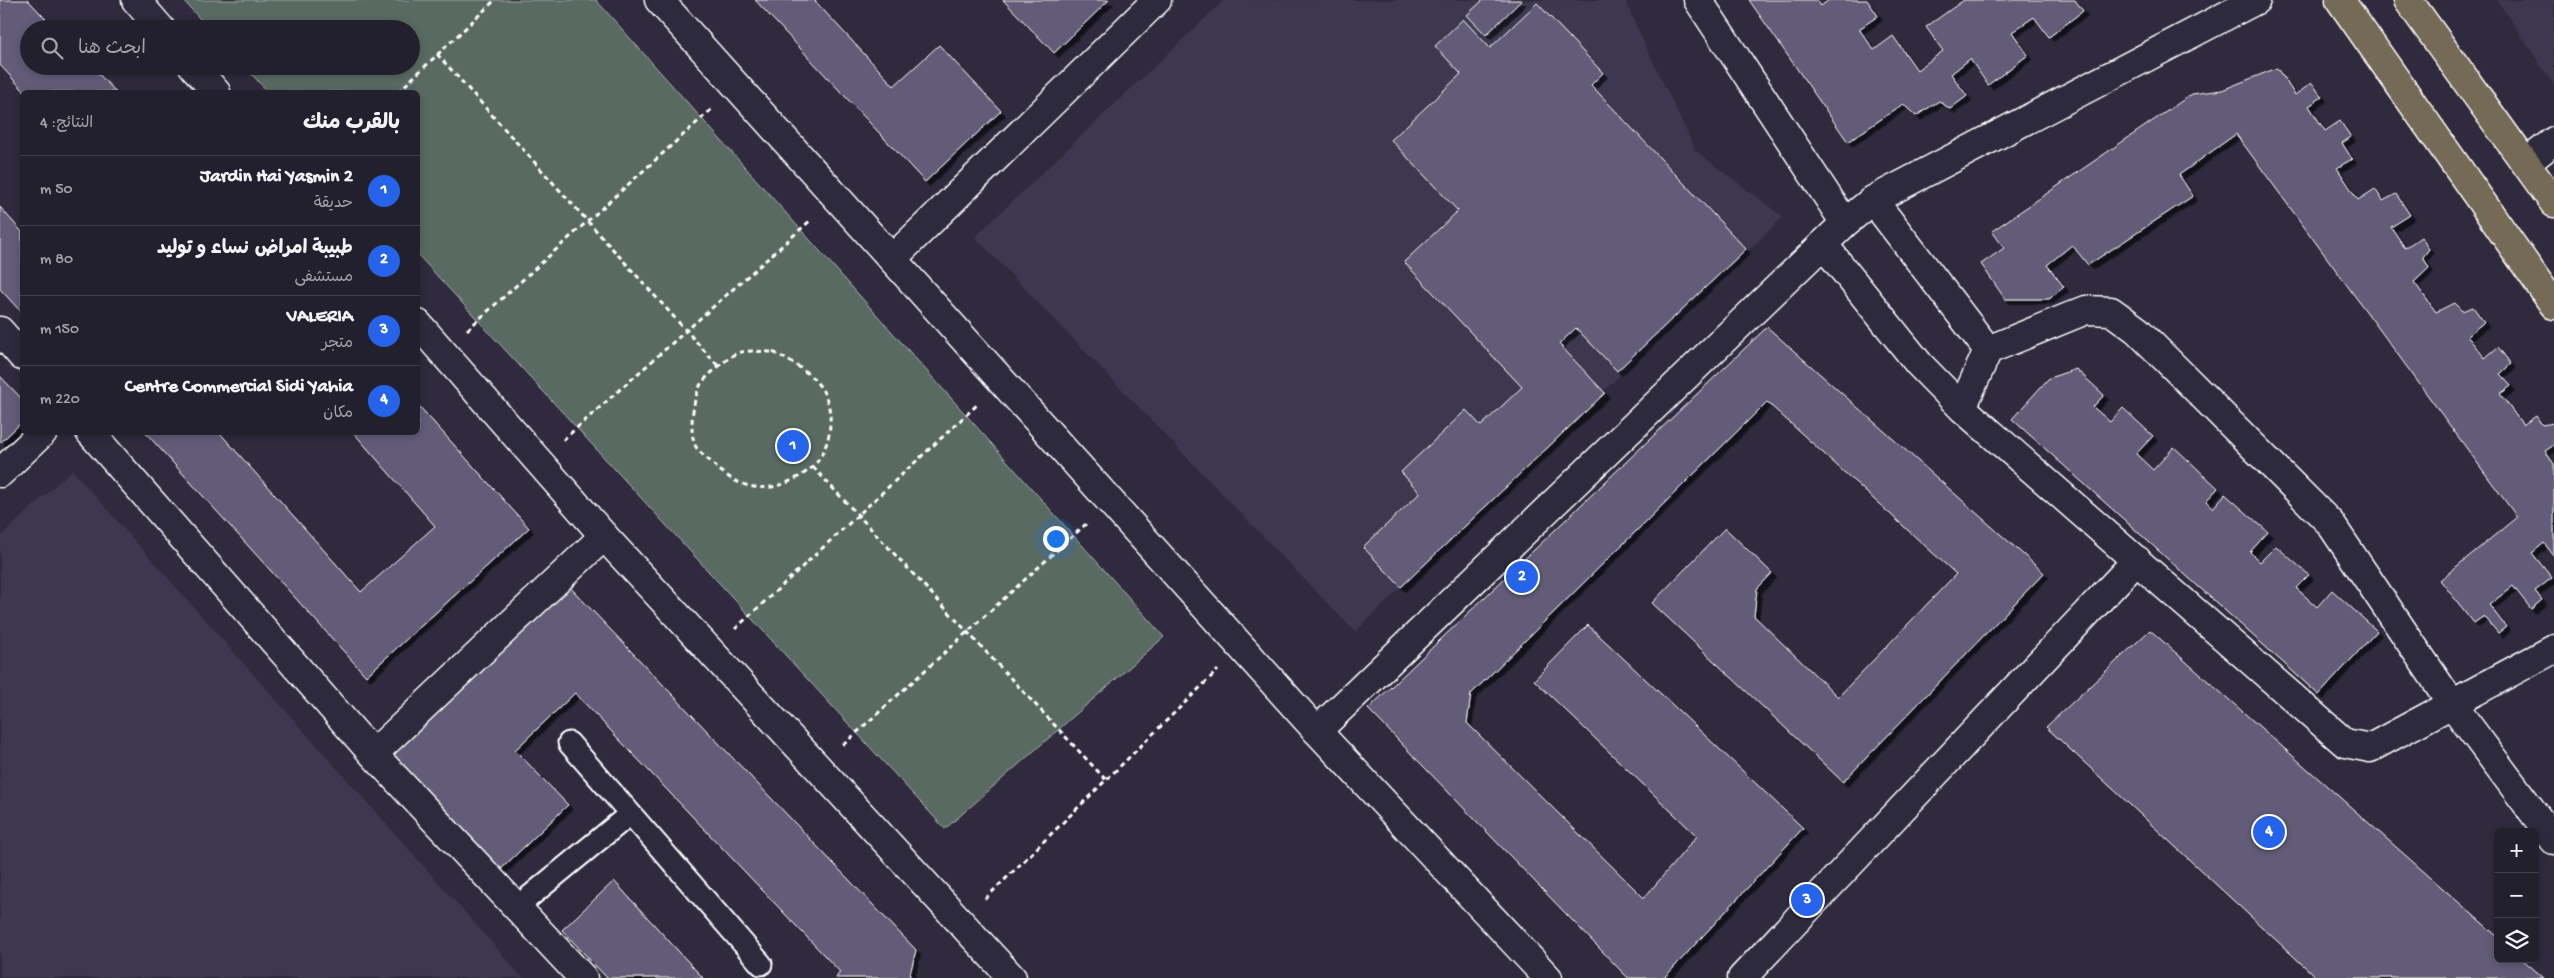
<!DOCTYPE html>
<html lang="ar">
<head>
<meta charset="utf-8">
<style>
	:root { --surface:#23202e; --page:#2f2d3a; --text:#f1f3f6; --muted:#a3a3aa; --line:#403e4a; --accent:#2563eb }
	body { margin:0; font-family:"Gochi Hand","Playpen Sans Arabic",sans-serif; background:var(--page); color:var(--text); direction:rtl }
	.controls { position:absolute; right:15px; bottom:15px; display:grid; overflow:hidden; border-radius:8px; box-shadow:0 2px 8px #0003 }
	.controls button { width:45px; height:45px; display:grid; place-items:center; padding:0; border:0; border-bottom:1px solid var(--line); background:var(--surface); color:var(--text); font:25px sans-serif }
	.you { position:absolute; left:1055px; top:538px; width:18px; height:18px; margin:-12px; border:4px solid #fff; border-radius:50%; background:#1a73e8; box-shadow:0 0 0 8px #1a73e833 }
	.badge { display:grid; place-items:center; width:32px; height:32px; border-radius:50%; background:var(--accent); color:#fff; font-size:16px; font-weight:700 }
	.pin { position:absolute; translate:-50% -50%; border:2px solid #fff; box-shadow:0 1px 5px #0006 }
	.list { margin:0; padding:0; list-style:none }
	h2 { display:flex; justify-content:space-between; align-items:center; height:65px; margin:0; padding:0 20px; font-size:21px }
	h2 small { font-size:16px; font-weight:400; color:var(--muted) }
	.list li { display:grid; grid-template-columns:32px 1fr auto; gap:15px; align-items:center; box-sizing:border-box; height:70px; padding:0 20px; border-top:1px solid var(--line) }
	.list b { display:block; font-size:19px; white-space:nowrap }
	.list p { margin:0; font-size:16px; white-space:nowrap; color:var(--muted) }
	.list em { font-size:16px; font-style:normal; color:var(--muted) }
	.icon { flex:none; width:28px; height:28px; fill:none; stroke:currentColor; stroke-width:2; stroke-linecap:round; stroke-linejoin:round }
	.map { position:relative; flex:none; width:2554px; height:978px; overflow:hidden; direction:ltr }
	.search { position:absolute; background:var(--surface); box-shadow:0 2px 8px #0003; left:20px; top:20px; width:400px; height:55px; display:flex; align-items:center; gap:12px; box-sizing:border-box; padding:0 18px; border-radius:28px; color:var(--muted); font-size:19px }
	.panel { position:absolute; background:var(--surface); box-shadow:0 2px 8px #0003; left:20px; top:90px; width:400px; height:345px; border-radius:8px; direction:rtl }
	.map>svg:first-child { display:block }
	.built { fill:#3e394f }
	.green { fill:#596a62; stroke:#acb4b0 }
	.building { fill:#625b78; stroke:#fff; filter:url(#shadow) }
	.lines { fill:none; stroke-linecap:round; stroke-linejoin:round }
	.lane-casing { stroke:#fff; stroke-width:25 }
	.street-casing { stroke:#fff; stroke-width:31 }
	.secondary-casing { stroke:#fff; stroke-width:31 }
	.primary-casing { stroke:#fff; stroke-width:31 }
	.path { stroke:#fff; stroke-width:3; stroke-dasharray:5 4; stroke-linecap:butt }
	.lane { stroke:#2f2a3d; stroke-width:21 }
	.street { stroke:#2f2a3d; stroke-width:28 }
	.secondary { stroke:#2f2a3d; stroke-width:28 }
	.primary { stroke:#746b55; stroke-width:28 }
</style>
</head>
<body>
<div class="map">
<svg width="2554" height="978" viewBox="0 0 2554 978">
	<defs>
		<filter id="shadow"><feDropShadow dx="4.5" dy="4.5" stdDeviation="0" flood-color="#0009"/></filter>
	</defs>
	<rect width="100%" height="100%" fill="#2f2a3d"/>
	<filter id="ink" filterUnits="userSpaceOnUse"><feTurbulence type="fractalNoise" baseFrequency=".02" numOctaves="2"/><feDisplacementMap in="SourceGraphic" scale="10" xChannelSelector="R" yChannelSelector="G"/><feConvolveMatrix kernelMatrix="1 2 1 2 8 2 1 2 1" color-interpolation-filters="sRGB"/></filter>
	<g filter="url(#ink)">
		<path class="built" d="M 1224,0 L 1625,0 L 1644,43 L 1696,151 L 1783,217 L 1355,632 L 975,237 Z
			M 2497,0 L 2554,0 L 2554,85 Z
			M 72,470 L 523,978 L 0,978 L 0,537 Z"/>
		<path class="green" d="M 183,0 L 596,0 L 1164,637 L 945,829 L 418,255 L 418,92 L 268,92 L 244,66 L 411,66 L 411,29 L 209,29 Z"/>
		<path class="building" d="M 0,0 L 28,0 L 55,29 L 29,29 L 29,66 L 91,66 L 116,92 L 25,92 L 0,65 Z
			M 755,0 L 814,0 L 894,86 L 939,45 L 1001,111 L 925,182 Z
			M 1003,0 L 1109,0 L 1054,53 Z
			M 1483,0 L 1522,0 L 1486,35 L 1467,15 Z
			M 1749,0 L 1817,0 L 1821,6 L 1829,0 L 1867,0 L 1878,16 L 1859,29 L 1874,50 L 1893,36 L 1917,70 L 1943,51 L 1926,27 L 1964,0 L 2075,0 L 2083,11 L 2049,37 L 2034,17 L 2012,32 L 2028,55 L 1988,85 L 1970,59 L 1951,74 L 1967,96 L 1950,109 L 1939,101 L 1916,116 L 1903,104 L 1848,142 Z
			M 1537,3 L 1603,73 L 1591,85 L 1746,249 L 1617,371 L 1576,328 L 1559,344 L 1605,393 L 1401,587 L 1363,547 L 1420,493 L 1401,472 L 1466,410 L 1481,426 L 1522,387 L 1404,262 L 1458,211 L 1391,140 L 1461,74 L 1435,46 L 1463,19 L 1490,48 Z
			M 2277,68 L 2295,95 L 2312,83 L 2322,97 L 2309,106 L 2325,131 L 2340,121 L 2351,137 L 2342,143 L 2352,159 L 2337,168 L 2358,200 L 2375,189 L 2383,201 L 2396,194 L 2410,215 L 2391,227 L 2405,248 L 2421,237 L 2429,249 L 2423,257 L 2429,268 L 2414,282 L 2436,312 L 2454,303 L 2462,311 L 2473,307 L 2484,322 L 2467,336 L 2485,358 L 2498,347 L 2511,364 L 2500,374 L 2511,386 L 2500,394 L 2523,425 L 2536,416 L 2542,425 L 2554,423 L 2554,445 L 2545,451 L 2554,464 L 2554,556 L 2544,543 L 2532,553 L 2552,578 L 2535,591 L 2542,600 L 2531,609 L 2513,586 L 2489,605 L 2506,627 L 2498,633 L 2484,616 L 2474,623 L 2440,580 L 2517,517 L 2236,134 L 2179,175 L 2193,196 L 2088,265 L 2072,245 L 2047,265 L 2064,287 L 2049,299 L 2005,299 L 1981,264 L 2004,248 L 1992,231 L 2192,94 L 2222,90 Z
			M 0,207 L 22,232 L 22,313 L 0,289 Z
			M 1767,327 L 2044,573 L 1843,782 L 1652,603 L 1725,528 L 1772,573 L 1757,589 L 1754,616 L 1838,697 L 1956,574 L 1767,402 L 1471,694 L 1467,723 L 1644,898 L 1697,836 L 1534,680 L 1588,625 L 1803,828 L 1664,978 L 1628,978 L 1368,709 Z
			M 2076,369 L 2104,395 L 2093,407 L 2110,422 L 2123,408 L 2153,436 L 2136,454 L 2153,470 L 2174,447 L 2218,488 L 2206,501 L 2213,508 L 2225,494 L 2268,532 L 2250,552 L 2260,562 L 2276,546 L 2309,575 L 2296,588 L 2317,607 L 2332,590 L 2377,631 L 2319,695 L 2012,419 L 2049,378 Z
			M 0,376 L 22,399 L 22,422 L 0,443 Z
			M 418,405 L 529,528 L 366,676 L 145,432 L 219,432 L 361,592 L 435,526 L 353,432 L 418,432 Z
			M 566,583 L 916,950 L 909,978 L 836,978 L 840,972 L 575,693 L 515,750 L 568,805 L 499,871 L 387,754 Z
			M 2150,630 L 2498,937 L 2498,959 L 2522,959 L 2544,978 L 2317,978 L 2046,727 Z
			M 614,881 L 703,978 L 607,978 L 562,930 Z"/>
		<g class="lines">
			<defs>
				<path id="lane" d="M 569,743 L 761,964
					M 517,907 L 630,814"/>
				<path id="street" d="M 1698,0 L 1845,223
					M 2526,163 L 2554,141
					M 1873,200 L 2256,0
					M 1823,244 L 1919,364 L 1962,408
					M 892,259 L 1157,0
					M 0,331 L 22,356
					M 1988,350 L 1962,408 L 2345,743 L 2370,748 L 2554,649
					M 90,432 L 373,754 L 583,978
					M 0,473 L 43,432
					M 1317,731 L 1845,223 L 1873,200 L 1988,350 L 2086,310 L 2111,311 L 2137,330 L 2330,523 L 2452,704 L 2554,840
					M 373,754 L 604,536
					M 1742,978 L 2137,560"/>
				<path id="secondary" d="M 136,0 L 161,29
					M 659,0 L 1317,731 L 1548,978
					M 193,66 L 216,92
					M 418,324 L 604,536 L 1012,978"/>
				<path id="primary" d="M 2340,0 L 2554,305
					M 2408,0 L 2554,203"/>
			</defs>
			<use href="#lane" class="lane-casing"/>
			<use href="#street" class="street-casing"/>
			<use href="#secondary" class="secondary-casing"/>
			<use href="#primary" class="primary-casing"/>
			<path class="path" d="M 437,54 L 719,367
				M 398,92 L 495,0
				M 467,330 L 713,108
				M 773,352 C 810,371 836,389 829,434 C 827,446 819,463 809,470 C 775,495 742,494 712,463 C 707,458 699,452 696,447 C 688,432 693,398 701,384 C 705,377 728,358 735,354 C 744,349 763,352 773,352 Z
				M 563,440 L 811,220
				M 813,467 L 1106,780
				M 735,629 L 978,404
				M 843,745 L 1086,524
				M 985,899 L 1218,670"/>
			<use href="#lane" class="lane"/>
			<use href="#street" class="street"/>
			<use href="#secondary" class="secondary"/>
			<use href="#primary" class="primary"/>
		</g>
	</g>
</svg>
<div class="controls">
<button>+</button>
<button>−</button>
<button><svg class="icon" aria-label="layers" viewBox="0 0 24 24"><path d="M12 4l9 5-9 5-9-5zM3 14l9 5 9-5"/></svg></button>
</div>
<div class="you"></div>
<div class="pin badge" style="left:793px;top:446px">1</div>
<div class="pin badge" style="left:1522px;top:577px">2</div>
<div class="pin badge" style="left:1807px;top:900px">3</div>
<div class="pin badge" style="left:2269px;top:832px">4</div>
<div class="search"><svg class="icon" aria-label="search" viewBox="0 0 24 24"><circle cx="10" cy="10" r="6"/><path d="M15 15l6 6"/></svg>ابحث هنا</div>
<section class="panel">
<h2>بالقرب منك<small>النتائج: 4</small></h2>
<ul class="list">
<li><span class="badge">1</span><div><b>Jardin Hai Yasmin 2</b><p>حديقة</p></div><em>50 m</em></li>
<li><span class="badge">2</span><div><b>طبيبة امراض نساء و توليد</b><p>مستشفى</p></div><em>80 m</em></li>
<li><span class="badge">3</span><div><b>VALERIA</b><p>متجر</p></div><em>150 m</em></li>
<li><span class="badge">4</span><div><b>Centre Commercial Sidi Yahia</b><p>مكان</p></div><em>220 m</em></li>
</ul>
</section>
</div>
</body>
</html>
